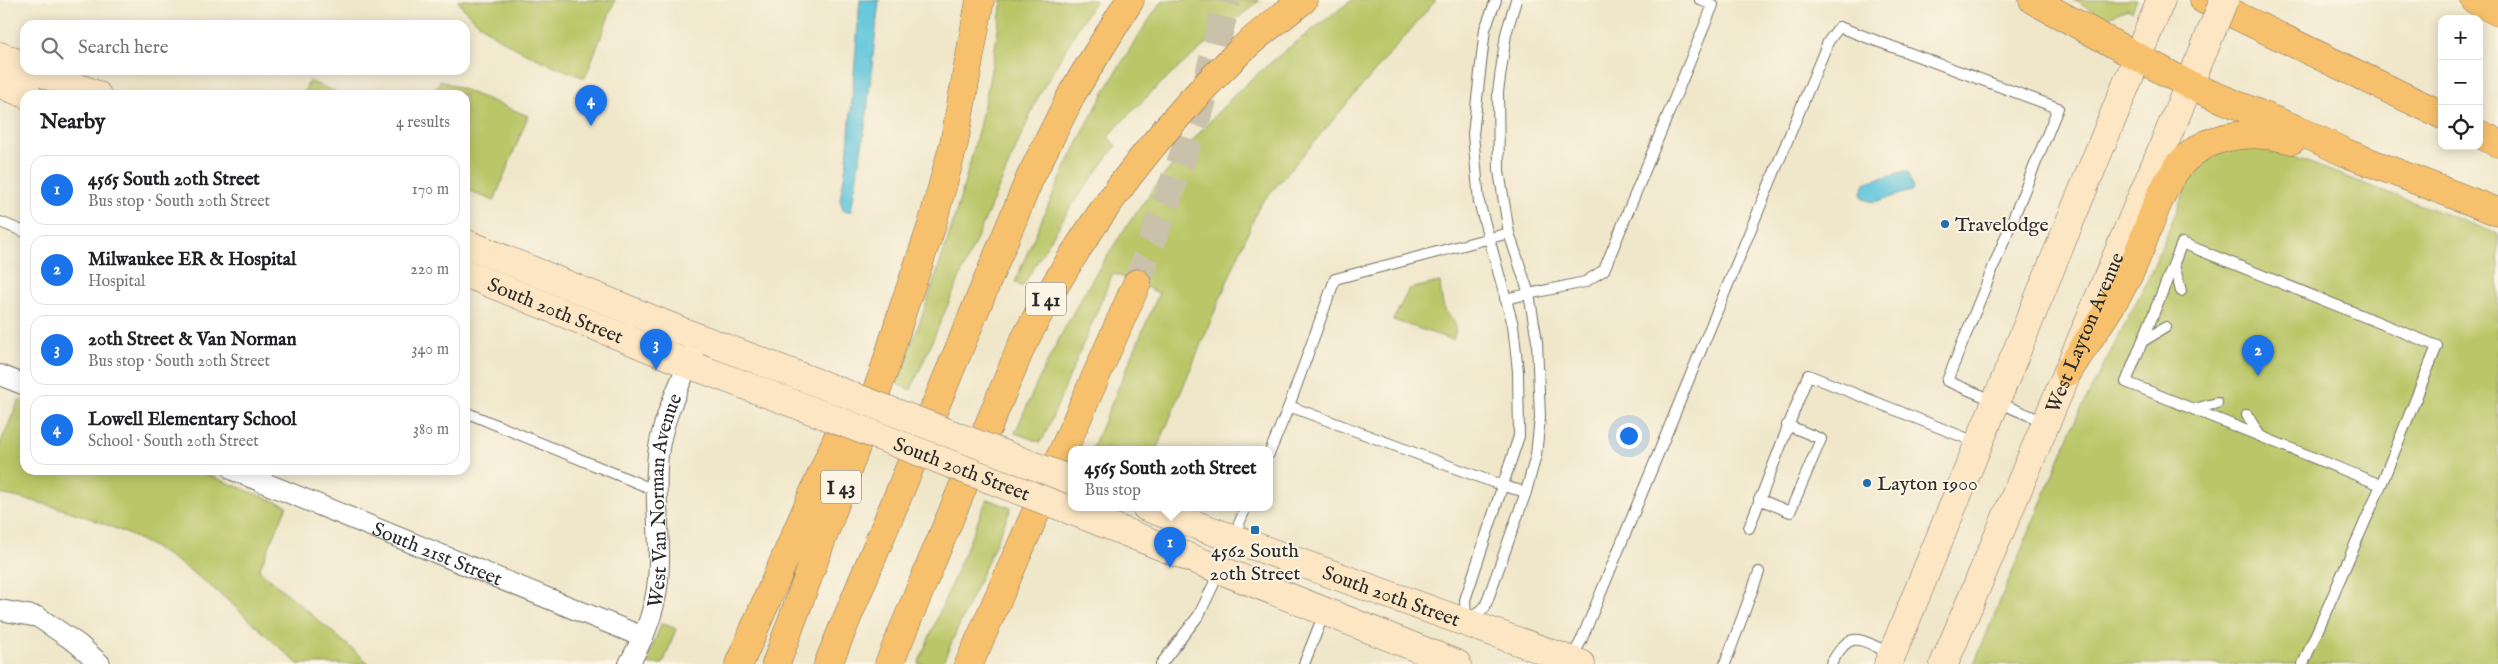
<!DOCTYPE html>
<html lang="en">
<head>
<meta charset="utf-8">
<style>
	:root { --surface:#fff; --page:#f6f6f6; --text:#202124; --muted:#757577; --line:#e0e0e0; --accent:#1a73e8 }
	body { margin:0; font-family:"IM FELL English",serif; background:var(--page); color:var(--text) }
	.controls { position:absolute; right:15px; top:15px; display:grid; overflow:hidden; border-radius:10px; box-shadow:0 2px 12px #0003 }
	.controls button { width:45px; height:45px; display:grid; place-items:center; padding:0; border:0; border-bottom:1px solid var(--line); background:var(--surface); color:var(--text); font:25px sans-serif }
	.you { position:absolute; left:1628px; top:435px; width:18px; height:18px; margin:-12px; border:4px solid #fff; border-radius:50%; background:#1a73e8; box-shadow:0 0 0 8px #1a73e833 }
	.badge { display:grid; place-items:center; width:32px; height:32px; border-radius:50%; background:var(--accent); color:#fff; font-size:16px; font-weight:700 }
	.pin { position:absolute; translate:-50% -41px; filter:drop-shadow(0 1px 2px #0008) }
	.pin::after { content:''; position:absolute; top:26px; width:18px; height:15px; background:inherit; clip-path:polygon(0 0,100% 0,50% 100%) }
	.popup { position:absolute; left:1068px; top:446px; width:205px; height:65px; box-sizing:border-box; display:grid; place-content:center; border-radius:10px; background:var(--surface); filter:drop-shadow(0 1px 4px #0005); font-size:16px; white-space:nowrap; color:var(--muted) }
	.popup b { font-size:19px; color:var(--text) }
	.popup::after { content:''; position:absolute; left:50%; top:100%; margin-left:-10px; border:10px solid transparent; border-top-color:var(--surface) }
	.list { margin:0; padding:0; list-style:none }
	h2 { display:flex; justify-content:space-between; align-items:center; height:65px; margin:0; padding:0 20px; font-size:21px }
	h2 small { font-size:16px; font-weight:400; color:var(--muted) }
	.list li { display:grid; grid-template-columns:32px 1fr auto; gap:15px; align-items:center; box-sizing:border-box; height:70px; margin:0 10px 10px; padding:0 10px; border:1px solid var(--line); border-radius:15px }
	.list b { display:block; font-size:19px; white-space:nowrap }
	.list p { margin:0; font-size:16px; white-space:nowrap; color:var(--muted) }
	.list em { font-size:16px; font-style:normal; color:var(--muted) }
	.icon { flex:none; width:28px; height:28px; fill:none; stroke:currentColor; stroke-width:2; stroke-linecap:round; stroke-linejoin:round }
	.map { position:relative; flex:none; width:2498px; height:664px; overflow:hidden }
	.search { position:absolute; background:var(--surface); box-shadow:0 2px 12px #0003; left:20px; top:20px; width:450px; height:55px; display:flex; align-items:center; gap:12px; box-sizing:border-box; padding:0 18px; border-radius:15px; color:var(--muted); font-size:19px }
	.panel { position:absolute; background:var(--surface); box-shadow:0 2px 12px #0003; left:20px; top:90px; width:450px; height:385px; border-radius:15px }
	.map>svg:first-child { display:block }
	.green { fill:#bac668; stroke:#72784a }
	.water { fill:#5fc5dc; stroke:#457884 }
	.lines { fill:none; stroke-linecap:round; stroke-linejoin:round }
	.highway-tunnel { stroke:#c9c1aa; stroke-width:28; stroke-dasharray:28 14; stroke-linecap:butt }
	.lane-casing { stroke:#706d63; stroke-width:12 }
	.street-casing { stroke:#706d63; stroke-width:22 }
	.secondary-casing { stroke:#706d63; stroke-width:29 }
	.highway-casing { stroke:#706d63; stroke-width:29 }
	.lane { stroke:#fff; stroke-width:10 }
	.street { stroke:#fff; stroke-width:20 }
	.secondary { stroke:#fce6c4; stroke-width:28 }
	.highway { stroke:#f7c06c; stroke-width:28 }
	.secondary-bridge-casing { stroke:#706d63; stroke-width:29; stroke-linecap:butt }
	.secondary-bridge { stroke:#fce6c4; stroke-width:28 }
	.poi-dot { fill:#1f6fb2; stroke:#fcf5e5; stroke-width:2 }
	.labels { text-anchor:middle; stroke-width:4; stroke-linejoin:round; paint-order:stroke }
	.shield { fill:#fcf5e5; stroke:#6a6863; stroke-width:1 }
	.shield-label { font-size:19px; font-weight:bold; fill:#2b2b2b }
	.poi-label { font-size:20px; fill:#2b2b2b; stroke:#fcf5e5; text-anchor:start }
	.street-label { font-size:20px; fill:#2b2b2b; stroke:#fcf5e5 }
</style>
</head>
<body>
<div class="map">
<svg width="2498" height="664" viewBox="0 0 2498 664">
	<rect width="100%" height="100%" fill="#fcf5e5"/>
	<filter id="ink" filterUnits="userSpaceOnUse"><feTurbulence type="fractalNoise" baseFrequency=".02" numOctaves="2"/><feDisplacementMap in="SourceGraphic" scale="10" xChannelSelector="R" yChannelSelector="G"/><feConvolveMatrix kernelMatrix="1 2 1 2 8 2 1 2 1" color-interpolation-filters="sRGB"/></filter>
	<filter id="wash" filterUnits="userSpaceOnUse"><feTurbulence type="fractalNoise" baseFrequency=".0096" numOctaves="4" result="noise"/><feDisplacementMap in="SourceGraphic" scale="20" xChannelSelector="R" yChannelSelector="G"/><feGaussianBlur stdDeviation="1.12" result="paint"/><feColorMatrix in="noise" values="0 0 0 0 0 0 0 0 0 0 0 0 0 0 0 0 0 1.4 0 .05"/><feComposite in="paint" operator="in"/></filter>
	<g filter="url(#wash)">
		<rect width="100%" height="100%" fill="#f0e7ca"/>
		<path class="green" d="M 457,0 L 615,0 L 585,78 C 539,60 487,41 457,0 Z
			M 1002,0 L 1096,0 L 1082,21 L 1038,97 L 911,390 L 897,384 C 944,259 986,133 1002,0 Z
			M 1163,0 L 1260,0 C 1207,43 1153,86 1108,137 L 1116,146 L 1071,206 L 1022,287 L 1015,282 C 1056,184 1100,87 1163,0 Z
			M 1352,0 L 1436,0 L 1259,206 L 1157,449 L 1092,449 L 1159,293 L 1113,273 L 1044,437 L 1040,442 L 1015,433 C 1065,313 1132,204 1221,109 C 1259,68 1307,34 1352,0 Z
			M 2073,0 L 2137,0 L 2132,11 L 2127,9 L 2106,18 Z
			M 440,80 L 528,116 L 494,201 L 465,189 L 465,95 L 434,95 Z
			M 309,81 L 343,95 L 303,95 Z
			M 2275,146 L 2283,153 L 2498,234 L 2498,664 L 1974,664 L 2075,421 L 2148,279 L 2194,169 L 2216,149 Z
			M 1440,282 C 1441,290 1441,300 1444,307 C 1450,321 1460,319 1453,340 L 1393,320 L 1409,289 Z
			M 19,400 L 25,403 L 25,470 L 195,470 L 287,506 L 259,570 L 370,664 L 298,664 C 257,628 217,586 170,557 C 119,525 59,505 0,494 L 0,444 Z
			M 987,499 L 1011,508 L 1010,511 L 942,664 L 918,664 Z
			M 662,623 L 676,629 L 663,664 L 645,664 Z"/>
		<path class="water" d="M 860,0 L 879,0 L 866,121 L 851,211 L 844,211 L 840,200 L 847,160 Z
			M 1906,171 L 1908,172 L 1913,188 L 1911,191 L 1874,202 L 1863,199 L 1861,192 L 1866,182 Z"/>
	</g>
	<g filter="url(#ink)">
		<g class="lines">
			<path class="highway-tunnel" d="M 1137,283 L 1202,103 L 1227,0"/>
			<defs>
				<path id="lane" d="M 0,222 L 25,232
					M 1509,233 L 1335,279 L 1289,406 L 1503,486 L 1526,492
					M 2174,265 L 2181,291
					M 1505,299 L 1585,282 L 1604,270 L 1713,5 L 1700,0
					M 2143,341 L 2166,327
					M 2194,409 L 2217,403
					M 465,412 L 657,491
					M 2247,415 L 2260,436
					M 1269,454 L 1289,406
					M 1759,499 L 1790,512 L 1821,439 L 1787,425
					M 1749,528 L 1808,375 L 1978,443
					M 1233,538 L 1246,507
					M 1466,620 L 1465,600 L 1519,436 L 1518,371 L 1513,325 L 1479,202 L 1473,134 L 1485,29 L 1496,0
					M 1469,620 L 1485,607 L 1526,492 L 1536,455 L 1540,418 L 1537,341 L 1529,294 L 1509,233 L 1499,171 L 1498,92 L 1506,34 L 1516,0
					M 1571,659 L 1581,641 L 1828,42 L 1839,27 L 2058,108 L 1947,381 L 2045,422
					M 1161,664 L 1199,615 L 1220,571
					M 1304,664 L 1325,611
					M 1725,664 L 1759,572
					M 1831,664 C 1851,628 1858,639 1890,653
					M 2303,664 L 2381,485 L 2437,346 L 2182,243 L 2126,382 L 2381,485"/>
				<g id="street">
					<path d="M 0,375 L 25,385"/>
					<path id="s1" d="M 233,470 L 643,637"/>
					<path d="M 0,610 L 38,617 L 78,644 L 100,664"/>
					<path id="s2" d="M 629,664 C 640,645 649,626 654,604 C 666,556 652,504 658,455 C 662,419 680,384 694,351"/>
				</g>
				<g id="secondary">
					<path d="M 0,56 L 25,66"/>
					<path d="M 35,70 L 97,95"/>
					<path d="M 0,84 L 28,95"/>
					<path d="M 465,243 L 681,331 L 834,389"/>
					<path id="s3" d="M 465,273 L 688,364 L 824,415"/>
					<path id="s4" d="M 1146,507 L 1581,664"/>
					<path d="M 1085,516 L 1457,664"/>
					<path d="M 1888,664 L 2161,0"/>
					<path id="s5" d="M 1944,664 L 2205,47"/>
				</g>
				<path id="highway" d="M 2033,0 L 2189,85 L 2293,128 L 2346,153 L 2498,212
					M 2204,0 L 2442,115
					M 2475,0 L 2498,12
					M 2479,134 L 2498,143
					M 2068,372 C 2088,339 2113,306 2130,272 C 2145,241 2153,206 2171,177 C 2197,134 2247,128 2292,140
					M 739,664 L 854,400
					M 776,664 L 885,368 L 903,309 L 931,228 L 954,143 L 980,0
					M 828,664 L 1030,178 L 1073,92 L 1130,0
					M 889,664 L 1022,345 C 1077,238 1148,140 1236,55 C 1256,35 1281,18 1303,0
					M 969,664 L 1137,283"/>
			</defs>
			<use href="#lane" class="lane-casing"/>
			<use href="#street" class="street-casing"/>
			<use href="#secondary" class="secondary-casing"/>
			<use href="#highway" class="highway-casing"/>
			<use href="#lane" class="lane"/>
			<use href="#street" class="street"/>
			<use href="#secondary" class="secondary"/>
			<use href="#highway" class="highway"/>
			<defs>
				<g id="secondary-bridge">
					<path d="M 2205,47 L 2224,0"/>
					<path d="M 834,389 L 1071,480"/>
					<path id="s6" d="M 824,415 L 1085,516"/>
				</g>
			</defs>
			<use href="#secondary-bridge" class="secondary-bridge-casing"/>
			<use href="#secondary-bridge" class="secondary-bridge"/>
		</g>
	</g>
	<g class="poi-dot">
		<circle cx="1945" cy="224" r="5"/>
		<circle cx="1867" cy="483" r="5"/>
		<rect x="1250" y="525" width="10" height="10" rx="2.5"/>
	</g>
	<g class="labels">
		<g class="shield">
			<rect x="1026" y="282.5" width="40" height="33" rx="4"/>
			<rect x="821" y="470.5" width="40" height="33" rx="4"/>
		</g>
		<g class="shield-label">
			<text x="1046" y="306">I 41</text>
			<text x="841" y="494">I 43</text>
		</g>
		<g class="poi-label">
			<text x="1955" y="231">Travelodge</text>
			<text x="1877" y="490">Layton 1900</text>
			<text x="1255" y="557" text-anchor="middle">4562 South<tspan x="1255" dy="23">20th Street</tspan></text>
		</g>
		<g class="street-label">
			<text dy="7" stroke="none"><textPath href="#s3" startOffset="98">South 20th Street</textPath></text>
			<text dy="7" stroke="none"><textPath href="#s5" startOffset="360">West Layton Avenue</textPath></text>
			<text dy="7" stroke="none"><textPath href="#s6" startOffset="148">South 20th Street</textPath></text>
			<text dy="7" stroke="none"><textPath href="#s2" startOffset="170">West Van Norman Avenue</textPath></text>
			<text dy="7" stroke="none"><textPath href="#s1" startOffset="221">South 21st Street</textPath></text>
			<text dy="7" stroke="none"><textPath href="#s4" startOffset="261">South 20th Street</textPath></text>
		</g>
	</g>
</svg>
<div class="controls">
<button>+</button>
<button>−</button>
<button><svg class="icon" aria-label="locate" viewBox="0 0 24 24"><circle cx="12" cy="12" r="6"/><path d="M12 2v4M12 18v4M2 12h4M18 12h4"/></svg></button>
</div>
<div class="you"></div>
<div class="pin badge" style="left:1170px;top:568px">1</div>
<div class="popup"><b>4565 South 20th Street</b>Bus stop</div>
<div class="pin badge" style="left:2258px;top:376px">2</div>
<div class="pin badge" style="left:656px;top:370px">3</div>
<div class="pin badge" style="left:591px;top:126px">4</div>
<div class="search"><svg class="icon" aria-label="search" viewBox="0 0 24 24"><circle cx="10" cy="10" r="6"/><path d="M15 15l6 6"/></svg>Search here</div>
<section class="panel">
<h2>Nearby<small>4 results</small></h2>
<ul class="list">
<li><span class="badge">1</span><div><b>4565 South 20th Street</b><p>Bus stop · South 20th Street</p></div><em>170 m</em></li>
<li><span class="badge">2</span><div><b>Milwaukee ER &amp; Hospital</b><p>Hospital</p></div><em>220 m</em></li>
<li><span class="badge">3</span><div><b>20th Street &amp; Van Norman</b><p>Bus stop · South 20th Street</p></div><em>340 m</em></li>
<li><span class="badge">4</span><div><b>Lowell Elementary School</b><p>School · South 20th Street</p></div><em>380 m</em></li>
</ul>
</section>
</div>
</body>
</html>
